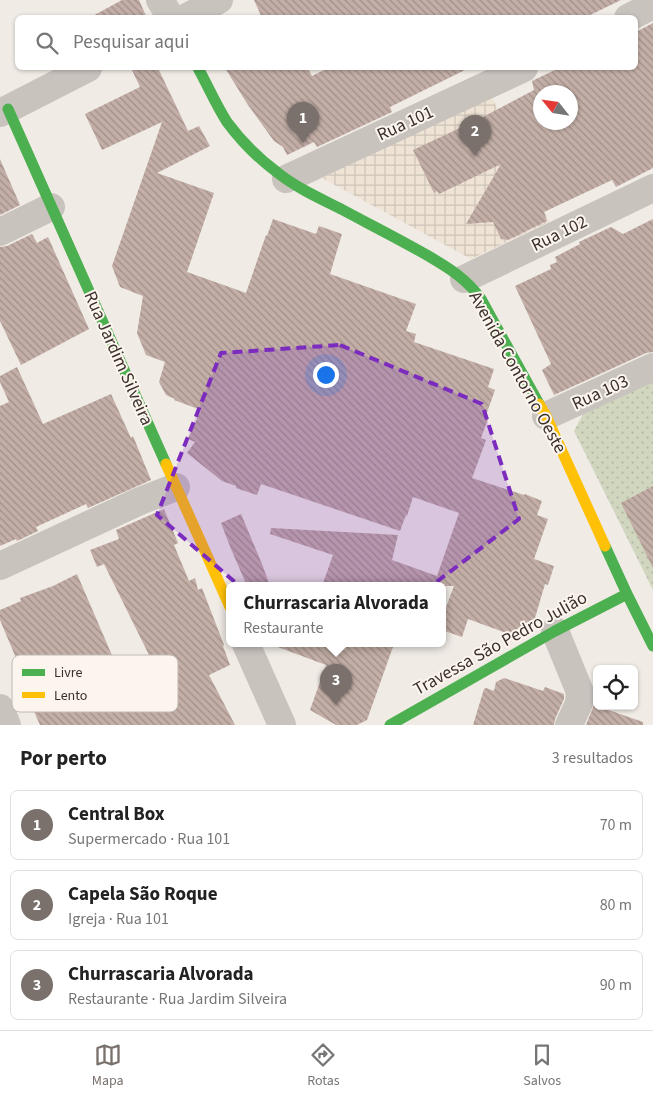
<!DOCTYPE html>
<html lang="pt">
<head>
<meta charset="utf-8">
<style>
	:root { --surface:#fff; --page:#f6f6f6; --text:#222; --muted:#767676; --line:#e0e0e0; --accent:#7a716c }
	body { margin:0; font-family:"Source Sans 3",sans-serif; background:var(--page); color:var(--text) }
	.controls { position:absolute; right:15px; bottom:15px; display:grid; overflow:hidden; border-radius:8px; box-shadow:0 1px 4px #0004 }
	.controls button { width:45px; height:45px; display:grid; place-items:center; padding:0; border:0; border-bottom:1px solid var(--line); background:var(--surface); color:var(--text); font:25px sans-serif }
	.compass { position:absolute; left:533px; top:85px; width:45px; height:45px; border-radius:50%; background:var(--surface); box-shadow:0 1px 4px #0004; rotate:300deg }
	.you { position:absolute; left:325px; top:374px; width:18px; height:18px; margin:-12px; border:4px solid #fff; border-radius:50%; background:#1a73e8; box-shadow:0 0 0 8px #1a73e833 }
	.badge { display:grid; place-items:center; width:32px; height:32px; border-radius:50%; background:var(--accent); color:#fff; font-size:16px; font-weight:700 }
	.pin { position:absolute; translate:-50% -41px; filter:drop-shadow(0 1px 2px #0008) }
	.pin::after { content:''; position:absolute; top:26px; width:18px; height:15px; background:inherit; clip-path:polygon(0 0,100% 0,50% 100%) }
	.popup { position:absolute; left:226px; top:582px; width:220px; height:65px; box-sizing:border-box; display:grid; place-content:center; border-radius:8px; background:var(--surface); filter:drop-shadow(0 1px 4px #0005); font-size:16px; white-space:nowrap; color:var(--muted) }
	.popup b { font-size:19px; color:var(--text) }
	.popup::after { content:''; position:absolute; left:50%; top:100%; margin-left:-10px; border:10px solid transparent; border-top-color:var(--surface) }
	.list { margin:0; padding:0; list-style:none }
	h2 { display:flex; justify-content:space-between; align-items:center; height:65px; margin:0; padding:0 20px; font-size:21px }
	h2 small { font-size:16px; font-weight:400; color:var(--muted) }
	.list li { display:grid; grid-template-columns:32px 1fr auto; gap:15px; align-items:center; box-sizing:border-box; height:70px; margin:0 10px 10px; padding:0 10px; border:1px solid var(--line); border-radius:8px }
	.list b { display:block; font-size:19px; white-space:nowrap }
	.list p { margin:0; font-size:16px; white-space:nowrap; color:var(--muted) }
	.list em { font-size:16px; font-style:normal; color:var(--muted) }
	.icon { flex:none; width:28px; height:28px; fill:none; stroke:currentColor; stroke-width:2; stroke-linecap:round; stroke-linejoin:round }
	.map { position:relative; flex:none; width:653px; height:725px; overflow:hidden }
	.search { position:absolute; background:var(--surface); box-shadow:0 1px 4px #0004; left:15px; right:15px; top:15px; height:55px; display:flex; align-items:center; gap:12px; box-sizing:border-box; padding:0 18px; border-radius:8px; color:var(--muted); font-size:19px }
	.sheet { height:305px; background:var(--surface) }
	nav { display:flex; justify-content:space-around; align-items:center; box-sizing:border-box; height:70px; border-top:1px solid var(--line); background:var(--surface); font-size:14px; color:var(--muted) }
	nav a { display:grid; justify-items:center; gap:2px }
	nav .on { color:var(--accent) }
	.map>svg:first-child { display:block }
	.green { fill:url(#green-dots) }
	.plaza { fill:url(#plaza-grid) }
	.building { fill:url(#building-back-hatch); fill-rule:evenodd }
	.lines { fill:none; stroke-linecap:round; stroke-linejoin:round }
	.street { stroke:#c9c3be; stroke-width:28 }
	.fast { stroke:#4caf50; stroke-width:11 }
	.slow { stroke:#ffc107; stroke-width:11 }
	.marked { fill:#7b2cbf; fill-opacity:0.2; stroke:#7b2cbf; stroke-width:4; stroke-dasharray:10 6; stroke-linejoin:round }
	.labels { text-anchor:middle; stroke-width:4; stroke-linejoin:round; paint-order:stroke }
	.street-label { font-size:18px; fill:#3b302b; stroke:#fbf5ee }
	.key { fill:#fbf5ee; stroke:#c1bab4; stroke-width:1 }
	.key-label { font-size:14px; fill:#3b302b }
</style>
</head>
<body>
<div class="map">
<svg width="653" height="725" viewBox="0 0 653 725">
	<defs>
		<pattern id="green-dots" width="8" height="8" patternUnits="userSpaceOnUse" patternTransform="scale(1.25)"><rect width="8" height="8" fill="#d1d6bf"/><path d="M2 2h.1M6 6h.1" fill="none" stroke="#b4b8a4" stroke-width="1.8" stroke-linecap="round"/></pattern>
		<pattern id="plaza-grid" width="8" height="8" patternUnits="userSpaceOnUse" patternTransform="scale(1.25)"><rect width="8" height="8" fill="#eee3d5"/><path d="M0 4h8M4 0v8" fill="none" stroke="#cdc3b7"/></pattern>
		<pattern id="building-back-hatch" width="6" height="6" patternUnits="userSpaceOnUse" patternTransform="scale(1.25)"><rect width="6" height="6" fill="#c3afa7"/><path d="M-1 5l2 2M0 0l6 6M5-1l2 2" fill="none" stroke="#a08f88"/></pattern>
	</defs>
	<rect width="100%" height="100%" fill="#f0ebe5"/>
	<path class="green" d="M 653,380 L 653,590 L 574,431 L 583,414 Z"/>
	<path class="plaza" d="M 491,95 L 549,222 L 471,259 L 322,178 L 473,105 Z"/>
	<path class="building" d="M 122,0 L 139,0 L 147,18 L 89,18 Z
		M 254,0 L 621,0 L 584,18 L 262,18 Z
		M 653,23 L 653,168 L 616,187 L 612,180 L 544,212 L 547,221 L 508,240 L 501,239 L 493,222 L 466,224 L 501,164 L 439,194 L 437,191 L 434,193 L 413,150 L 479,119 L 534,90 L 532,81 L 559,68 L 636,68 L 636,32 ZM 540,92 L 570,92 L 570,122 L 540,122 Z
		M 131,68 L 158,68 L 188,131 L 199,126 L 210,146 L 157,173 L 214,193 L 187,272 L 246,293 L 266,235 L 267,236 L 273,219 L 316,234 L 319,226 L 342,234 L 330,274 L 416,304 L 406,331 L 416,334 L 414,342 L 494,369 L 488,387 L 495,390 L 485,418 L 488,419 L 481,438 L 486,440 L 472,478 L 524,495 L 525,494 L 542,501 L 537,515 L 548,519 L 534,559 L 554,566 L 548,585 L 545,584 L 535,618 L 509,634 L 468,619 L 462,637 L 442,630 L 442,618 L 454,586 L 322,586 L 333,555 L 270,534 L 271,528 L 398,535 L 392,560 L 437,576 L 459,513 L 413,497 L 407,516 L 406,515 L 400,531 L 261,484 L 257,495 L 236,488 L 236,486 L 222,481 L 187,453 L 195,442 L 188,439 L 201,410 L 174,400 L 175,399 L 166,395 L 159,382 L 165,362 L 146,355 L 137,333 L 143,296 L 120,287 L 112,266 L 162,122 L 102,150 L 85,114 L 140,87 Z
		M 225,68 L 308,68 L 312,76 L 328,68 L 469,68 L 390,107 L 392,112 L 317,147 L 314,142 L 287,155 L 283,147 L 274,141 L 248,105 Z
		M 0,159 L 20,205 L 0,215 Z
		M 653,219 L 653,352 L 646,353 L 554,395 L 542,370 L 551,364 L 515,286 L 551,269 L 550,265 L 557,262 L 555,257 L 580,244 L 579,242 L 611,227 L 623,234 Z
		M 32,234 L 37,243 L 48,237 L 89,329 L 21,365 L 0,321 L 0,247 L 7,246 Z
		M 17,367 L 43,424 L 111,394 L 131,438 L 133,436 L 151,480 L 88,508 L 86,504 L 36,527 L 38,531 L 17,541 L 16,539 L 0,546 L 0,406 L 9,402 L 0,382 L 0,376 Z
		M 653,486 L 653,568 L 621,503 Z
		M 164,509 L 178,543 L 174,545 L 189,581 L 195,578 L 198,590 L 202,588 L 224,645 L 223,646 L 230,665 L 209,675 L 235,725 L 40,725 L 25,691 L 29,689 L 0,620 L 0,610 L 21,601 L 20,598 L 53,586 L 77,574 L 136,711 L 170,694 L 153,658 L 151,659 L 104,564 L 97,567 L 90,550 L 119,539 L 116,530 Z
		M 241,514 L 262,564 L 270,586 L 247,586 L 231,549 L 221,523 Z
		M 275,644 L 394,644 L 367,720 L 357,725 L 336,725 L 310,710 L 326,665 L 275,646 Z
		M 504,678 L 543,691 L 545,687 L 564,694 L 564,699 L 555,719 L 554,725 L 473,725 L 484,689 L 486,688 L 494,691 L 496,682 Z
		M 594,705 L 643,722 L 643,725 L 586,725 Z"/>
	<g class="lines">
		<path class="street" d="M 160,0 L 171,18
			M 185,18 L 219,0
			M 628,18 L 653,5
			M 0,113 L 88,68
			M 286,179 L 524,68
			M 0,232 L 51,207
			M 464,279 L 653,188
			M 546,416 L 653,367
			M 0,566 L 140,501 L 176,487
			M 555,631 L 580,692 L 579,703 L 569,725
			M 246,644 L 282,725
			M 0,708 L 7,725"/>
		<path class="fast" d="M 198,68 C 208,86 216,105 227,122 C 241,141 259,159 278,173 C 297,188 319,198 341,209 C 369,224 397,238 425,254 C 447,267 465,277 481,299 L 539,404
			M 8,109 L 166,464
			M 605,546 L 627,594 L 653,646
			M 390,725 L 555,631 L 627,594"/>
		<path class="slow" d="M 539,404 L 546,416 L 605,546
			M 166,464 L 230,607"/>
	</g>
	<path class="marked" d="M 340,345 L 482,404 L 519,519 L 375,629 L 265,608 L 157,515 L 221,353 Z"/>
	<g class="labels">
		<g class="street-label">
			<text transform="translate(405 123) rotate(-25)" y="6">Rua 101</text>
			<text transform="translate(559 233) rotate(-26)" y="6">Rua 102</text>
			<text transform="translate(119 358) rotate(66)" y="6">Rua Jardim Silveira</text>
			<text transform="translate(518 372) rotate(61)" y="6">Avenida Contorno Oeste</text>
			<text transform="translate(600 392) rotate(-25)" y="6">Rua 103</text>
			<text transform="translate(500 643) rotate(-29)" y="6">Travessa São Pedro Julião</text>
		</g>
	</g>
	<rect x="12" y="655" width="166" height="57" rx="8" class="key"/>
	<rect x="22" y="669" width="23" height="7" fill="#4caf50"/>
	<rect x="22" y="692" width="23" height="6" fill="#ffc107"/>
	<g class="key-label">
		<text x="54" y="677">Livre</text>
		<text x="54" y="700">Lento</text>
	</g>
</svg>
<div class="controls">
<button><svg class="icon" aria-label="locate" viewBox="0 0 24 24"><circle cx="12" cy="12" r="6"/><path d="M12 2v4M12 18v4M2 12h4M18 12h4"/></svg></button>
</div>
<svg class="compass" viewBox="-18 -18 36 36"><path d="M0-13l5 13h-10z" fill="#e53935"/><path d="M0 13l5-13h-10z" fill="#767676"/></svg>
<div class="you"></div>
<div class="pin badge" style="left:303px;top:143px">1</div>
<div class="pin badge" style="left:475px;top:156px">2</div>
<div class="pin badge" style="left:336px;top:705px">3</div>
<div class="popup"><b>Churrascaria Alvorada</b>Restaurante</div>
<div class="search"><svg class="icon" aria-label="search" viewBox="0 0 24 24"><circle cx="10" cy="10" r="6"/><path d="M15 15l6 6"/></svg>Pesquisar aqui</div>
</div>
<section class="sheet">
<h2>Por perto<small>3 resultados</small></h2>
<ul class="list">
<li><span class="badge">1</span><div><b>Central Box</b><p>Supermercado · Rua 101</p></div><em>70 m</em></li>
<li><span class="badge">2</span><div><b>Capela São Roque</b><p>Igreja · Rua 101</p></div><em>80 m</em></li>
<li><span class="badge">3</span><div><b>Churrascaria Alvorada</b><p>Restaurante · Rua Jardim Silveira</p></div><em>90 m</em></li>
</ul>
</section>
<nav>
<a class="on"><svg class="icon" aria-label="map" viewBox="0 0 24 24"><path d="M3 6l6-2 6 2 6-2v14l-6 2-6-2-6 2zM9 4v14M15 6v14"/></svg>Mapa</a>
<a><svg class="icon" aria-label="directions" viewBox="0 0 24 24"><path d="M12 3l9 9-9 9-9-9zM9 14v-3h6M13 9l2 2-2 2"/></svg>Rotas</a>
<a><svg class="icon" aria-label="saved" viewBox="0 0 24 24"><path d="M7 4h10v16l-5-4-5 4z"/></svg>Salvos</a>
</nav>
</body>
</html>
